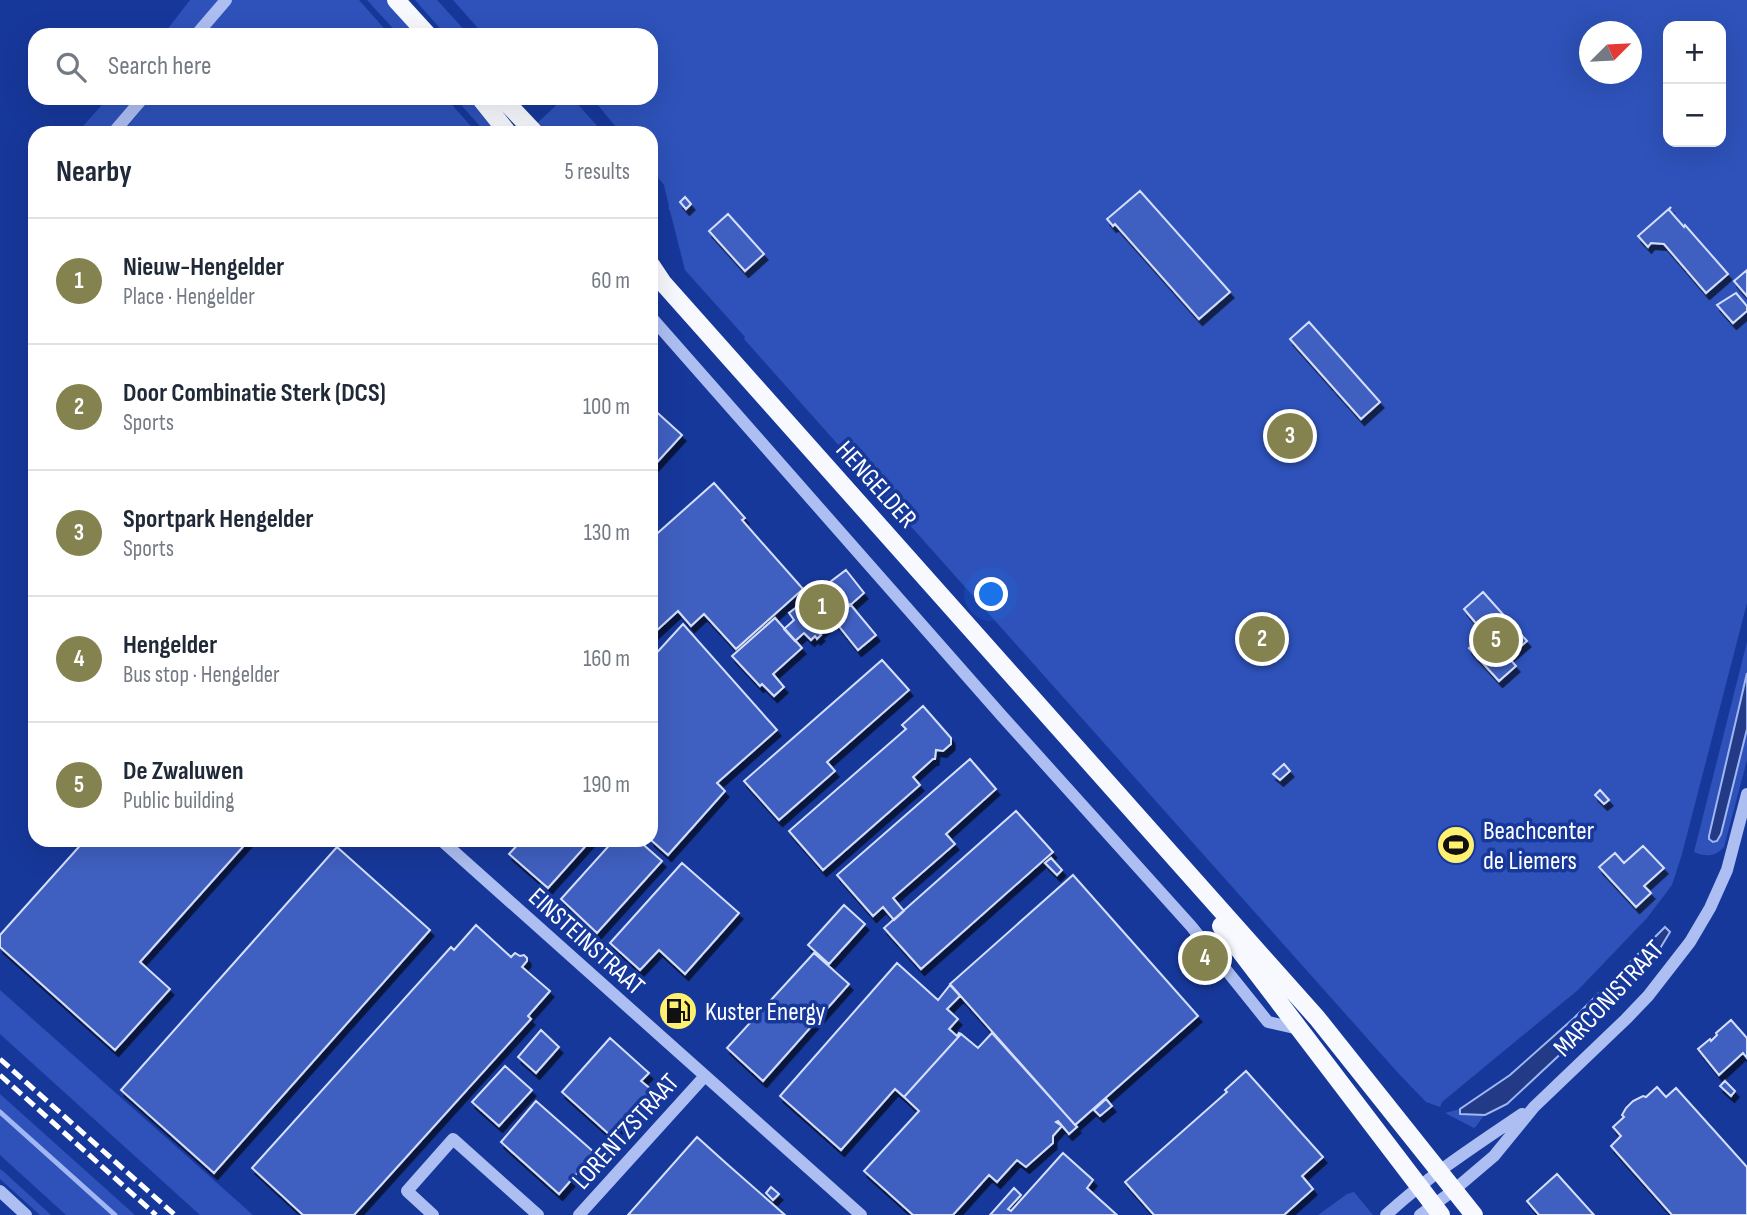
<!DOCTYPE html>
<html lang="en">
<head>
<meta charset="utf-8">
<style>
	:root { --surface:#fff; --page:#f6f6f7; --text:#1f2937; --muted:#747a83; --line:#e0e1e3; --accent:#848350 }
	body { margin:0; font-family:"Sofia Sans Condensed",sans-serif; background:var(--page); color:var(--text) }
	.controls { position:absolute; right:21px; top:21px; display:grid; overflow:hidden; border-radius:14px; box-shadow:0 7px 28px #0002 }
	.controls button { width:63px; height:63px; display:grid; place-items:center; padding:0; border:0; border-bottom:2px solid var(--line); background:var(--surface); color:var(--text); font:35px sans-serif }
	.compass { position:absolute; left:1579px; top:21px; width:63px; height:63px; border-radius:50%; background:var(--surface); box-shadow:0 7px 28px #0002; rotate:66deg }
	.you { position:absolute; left:992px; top:595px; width:24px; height:24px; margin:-18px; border:5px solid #fff; border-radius:50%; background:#1a73e8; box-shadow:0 0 0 10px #1a73e833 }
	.badge { display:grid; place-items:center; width:46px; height:46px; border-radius:50%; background:var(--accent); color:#fff; font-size:23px; font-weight:700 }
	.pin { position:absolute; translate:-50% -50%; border:4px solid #fff; box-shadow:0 2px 7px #0006 }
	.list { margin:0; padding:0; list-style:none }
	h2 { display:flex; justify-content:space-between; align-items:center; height:91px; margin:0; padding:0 28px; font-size:30px }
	h2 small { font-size:23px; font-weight:400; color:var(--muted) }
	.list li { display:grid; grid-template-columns:46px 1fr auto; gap:21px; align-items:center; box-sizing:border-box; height:126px; padding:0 28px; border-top:2px solid var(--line) }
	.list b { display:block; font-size:26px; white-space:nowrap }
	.list p { margin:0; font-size:23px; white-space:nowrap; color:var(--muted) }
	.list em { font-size:23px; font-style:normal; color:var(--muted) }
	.icon { flex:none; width:38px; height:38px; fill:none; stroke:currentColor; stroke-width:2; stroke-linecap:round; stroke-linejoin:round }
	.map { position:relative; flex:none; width:1747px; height:1215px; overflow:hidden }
	.search { position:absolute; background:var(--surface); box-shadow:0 7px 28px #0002; left:28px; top:28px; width:630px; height:77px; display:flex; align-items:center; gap:18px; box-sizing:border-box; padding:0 24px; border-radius:21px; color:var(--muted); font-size:26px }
	.panel { position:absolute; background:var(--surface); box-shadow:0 7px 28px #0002; left:28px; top:126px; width:630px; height:721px; border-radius:21px }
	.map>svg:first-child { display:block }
	.green { fill:#2e52ba; fill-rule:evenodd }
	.water { fill:#233b87; stroke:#a0b7f4; stroke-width:2 }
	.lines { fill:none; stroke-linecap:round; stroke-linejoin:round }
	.stream { stroke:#a0b7f4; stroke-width:5 }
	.building { fill:#4061c1; stroke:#d5dffc; stroke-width:2; filter:url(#shadow) }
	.minor { stroke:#adbff2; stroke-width:12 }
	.major { stroke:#f8f9ff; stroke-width:18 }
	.rail { stroke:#fff; stroke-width:5; stroke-dasharray:12 5; stroke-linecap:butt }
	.labels { text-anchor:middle; stroke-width:7; stroke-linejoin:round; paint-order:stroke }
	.street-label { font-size:26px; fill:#fff; stroke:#17389b }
	.poi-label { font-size:26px; fill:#fff; stroke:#17389b; text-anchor:start }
</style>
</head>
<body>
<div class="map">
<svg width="1747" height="1215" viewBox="0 0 1747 1215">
	<defs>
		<filter id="shadow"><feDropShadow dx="3.5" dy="6" stdDeviation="0" flood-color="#0009"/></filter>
	</defs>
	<rect width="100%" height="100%" fill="#17389b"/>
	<path class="green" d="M 190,0 L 222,0 L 193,35 L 163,35 Z
		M 232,0 L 359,0 L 390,35 L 203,35 Z
		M 367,0 L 388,0 L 419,35 L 399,35 Z
		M 415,0 L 437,0 L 469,35 L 446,35 Z
		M 453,0 L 1747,0 L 1747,603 L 1682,854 L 1672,885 L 1647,918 L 1578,990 L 1442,1102 L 1440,1107 L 1426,1102 L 1399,1074 L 744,339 L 745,337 L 685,270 L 670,211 L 668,208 L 669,207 L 664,185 L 651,169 L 651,133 L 621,133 L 592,98 L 651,98 L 651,35 L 484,35 ZM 1668,26 L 1721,26 L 1721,142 L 1668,142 ZM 1590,32 L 1632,32 L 1632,74 L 1590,74 Z
		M 108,98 L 139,98 L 108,133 L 77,133 Z
		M 151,98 L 446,98 L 477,133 L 122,133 Z
		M 455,98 L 472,98 L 498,133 L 486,133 Z
		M 564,98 L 571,98 L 574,100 L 600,129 L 592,133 L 553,133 L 535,125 Z
		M 1747,642 L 1747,673 L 1710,836 L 1719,839 L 1747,729 L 1747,760 L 1724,847 C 1715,857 1706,857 1694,852 Z
		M 0,990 L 253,1215 L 200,1215 L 0,1034 Z
		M 0,1094 L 135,1215 L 66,1215 L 0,1155 Z
		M 1460,1109 L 1461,1114 L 1485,1115 C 1480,1119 1479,1124 1474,1128 L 1445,1113 Z
		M 0,1169 L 4,1172 L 51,1215 L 40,1215 L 0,1179 Z
		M 1354,1192 L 1373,1215 L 1318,1215 L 1347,1194 Z"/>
	<path class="water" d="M 1747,673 L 1747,729 L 1721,834 L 1717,841 L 1713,842 L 1709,839 L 1709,836 Z
		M 1665,927 L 1670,932 L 1650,965 L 1613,1005 L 1507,1104 L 1485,1115 L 1460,1114 L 1460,1109 L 1510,1075 L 1574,1018 Z"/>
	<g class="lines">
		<path class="stream" d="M 0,1112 L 115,1215"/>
	</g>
	<path class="building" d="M 1140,191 L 1230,292 L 1199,319 L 1115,224 L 1113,226 L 1107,219 Z
		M 685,197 L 691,204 L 686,209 L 680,202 Z
		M 1671,207 L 1669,210 L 1684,227 L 1685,225 L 1728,274 L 1706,293 L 1664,244 L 1651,243 L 1648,247 L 1638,236 Z
		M 728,214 L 764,254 L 745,271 L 709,231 Z
		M 1747,270 L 1747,296 L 1734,281 Z
		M 1736,293 L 1747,306 L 1747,311 L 1733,323 L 1717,305 Z
		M 1309,322 L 1380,402 L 1361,419 L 1290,339 Z
		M 651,407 L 682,435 L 651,469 Z
		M 714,483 L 745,518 L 742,520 L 803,589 L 736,649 L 704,614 L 691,626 L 678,611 L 654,633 L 651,629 L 651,539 Z
		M 846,570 L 864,593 L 819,633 L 821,635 L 817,639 L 815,636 L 811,640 L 804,633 L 795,641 L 784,629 L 794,620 L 789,613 Z
		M 1483,592 L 1527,641 L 1508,657 L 1516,666 L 1499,681 L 1469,648 L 1485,634 L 1464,609 Z
		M 850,604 L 876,635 L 858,650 L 834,620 Z
		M 775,618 L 802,648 L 773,674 L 784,687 L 774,696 L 762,684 L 760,686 L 732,656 Z
		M 683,624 L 777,730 L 717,783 L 725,791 L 668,855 L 651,840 L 651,659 Z
		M 882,660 L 909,690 L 827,762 L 835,771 L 779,820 L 744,781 Z
		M 923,706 L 951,738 L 951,744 L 943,751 L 936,750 L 935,759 L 933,759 L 913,777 L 920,785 L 823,870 L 789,831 L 906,729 L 902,725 Z
		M 970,759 L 996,789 L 946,834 L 955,844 L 893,898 L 904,911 L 894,920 L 883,907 L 873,916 L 837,875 Z
		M 1284,764 L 1290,771 L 1280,780 L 1273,774 Z
		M 1600,790 L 1609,800 L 1604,804 L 1595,795 Z
		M 1016,811 L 1053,852 L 921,969 L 884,928 Z
		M 85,840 L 249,840 L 140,962 L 170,989 L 115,1050 L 0,947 L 0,935 Z
		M 522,840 L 591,840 L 548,888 L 509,854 Z
		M 614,840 L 638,840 L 662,861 L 597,933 L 561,899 Z
		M 1643,846 L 1664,868 L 1644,886 L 1651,893 L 1636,907 L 1599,867 L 1615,853 L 1624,863 Z
		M 337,847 L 430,930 L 214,1173 L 121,1090 Z
		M 1051,858 L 1062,870 L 1057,875 L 1045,863 Z
		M 682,863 L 739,913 L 685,974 L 659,950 L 640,970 L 610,943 Z
		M 1073,875 L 1198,1016 L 1075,1125 L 950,984 Z
		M 844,905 L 865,924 L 829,964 L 808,945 Z
		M 476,925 L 511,957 L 515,953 L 520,956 L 524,955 L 527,958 L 527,961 L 522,967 L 550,991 L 528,1016 L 531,1019 L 354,1215 L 303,1215 L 252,1168 L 451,947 L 454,950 Z
		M 814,953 L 849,984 L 763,1081 L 727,1048 Z
		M 897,963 L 938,1000 L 950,985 L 960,996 L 947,1009 L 958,1019 L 949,1029 L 957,1036 L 959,1033 L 961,1034 L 904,1097 L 895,1089 L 841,1150 L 780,1096 Z
		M 1731,1020 L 1747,1038 L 1747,1058 L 1743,1053 L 1719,1075 L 1698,1049 L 1710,1039 L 1711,1041 L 1717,1035 L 1716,1033 Z
		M 541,1030 L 559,1047 L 536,1073 L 518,1057 Z
		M 992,1033 L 1077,1127 L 1069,1134 L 1058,1121 L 1056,1122 L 1062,1126 L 1053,1136 L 1053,1143 L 1026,1167 L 1017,1160 L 997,1182 L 989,1175 L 953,1215 L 913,1215 L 864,1171 L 919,1111 L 904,1097 L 961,1034 L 978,1048 Z
		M 610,1038 L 649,1073 L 641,1081 L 652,1090 L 611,1136 L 562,1092 Z
		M 505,1066 L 532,1090 L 499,1126 L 472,1102 Z
		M 1246,1071 L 1323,1157 L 1302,1176 L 1313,1189 L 1284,1215 L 1154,1215 L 1125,1182 L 1227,1092 L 1225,1090 Z
		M 1725,1081 L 1735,1091 L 1731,1096 L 1720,1086 Z
		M 1657,1087 L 1666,1097 L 1676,1088 L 1747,1167 L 1747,1215 L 1672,1215 L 1611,1146 L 1621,1136 L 1613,1127 L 1624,1117 L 1622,1115 L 1626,1108 L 1633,1101 L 1643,1096 L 1646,1097 Z
		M 1106,1099 L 1112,1106 L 1100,1116 L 1094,1110 Z
		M 536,1101 L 595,1153 L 559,1194 L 501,1142 Z
		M 697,1137 L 727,1164 L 785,1215 L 628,1215 Z
		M 1063,1153 L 1093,1180 L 1087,1188 L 1117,1215 L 990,1215 L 1014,1188 L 1021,1195 L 1008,1209 L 1011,1211 Z
		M 1557,1174 L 1594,1215 L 1539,1215 L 1527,1201 Z
		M 771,1187 L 779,1194 L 773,1200 L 766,1193 Z"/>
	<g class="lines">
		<path class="minor" d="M 196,35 L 226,0
			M 113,133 L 143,98
			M 651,317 L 1002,716 L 1191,926 L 1268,1022 L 1299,1029
			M 441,840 L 861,1215
			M 0,1191 L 26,1215
			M 433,1215 L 407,1191 L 453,1139 L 538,1215
			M 579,1215 L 704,1077
			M 1386,1215 C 1427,1177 1476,1145 1522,1114
			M 1420,1215 L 1454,1190 L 1494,1156 L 1534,1107 L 1626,1019 L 1648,996 L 1690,942 L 1710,908 L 1727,870 L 1747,794"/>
		<path class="major" d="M 396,0 L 428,35
			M 480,98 L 508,133
			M 502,98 L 535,133
			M 651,265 L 663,283 L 1317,1018 L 1474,1215
			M 1221,926 L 1441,1215"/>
		<path class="rail" d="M 0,1059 L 175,1215
			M 0,1075 L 156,1215"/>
	</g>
	<defs>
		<symbol id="stadium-disc" viewBox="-11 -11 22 22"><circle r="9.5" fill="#fff16e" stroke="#17389b"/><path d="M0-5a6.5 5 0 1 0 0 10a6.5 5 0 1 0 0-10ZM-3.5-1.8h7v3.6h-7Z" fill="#111"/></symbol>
		<symbol id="fuel-disc" viewBox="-11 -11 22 22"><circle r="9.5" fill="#fff16e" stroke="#17389b"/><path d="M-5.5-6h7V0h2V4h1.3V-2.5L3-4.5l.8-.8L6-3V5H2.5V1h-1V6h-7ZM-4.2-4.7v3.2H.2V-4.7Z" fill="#111"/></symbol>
	</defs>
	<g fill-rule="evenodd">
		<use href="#stadium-disc" x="1434" y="823" width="44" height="44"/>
		<use href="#fuel-disc" x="656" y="989" width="44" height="44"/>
	</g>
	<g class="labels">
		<g class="street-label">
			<text transform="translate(877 484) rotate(48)" y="9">HENGELDER</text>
			<text transform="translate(587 941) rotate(42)" y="9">EINSTEINSTRAAT</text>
			<text transform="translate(1608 998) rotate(-47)" y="9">MARCONISTRAAT</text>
			<text transform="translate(625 1131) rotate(-48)" y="9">LORENTZSTRAAT</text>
		</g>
		<g class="poi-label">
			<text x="1483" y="839">Beachcenter<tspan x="1483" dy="30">de Liemers</tspan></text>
			<text x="705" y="1020">Kuster Energy</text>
		</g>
	</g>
</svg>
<div class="controls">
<button>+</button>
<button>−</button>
</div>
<svg class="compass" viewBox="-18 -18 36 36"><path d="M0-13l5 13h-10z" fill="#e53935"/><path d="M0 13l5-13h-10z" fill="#747a83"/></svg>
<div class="you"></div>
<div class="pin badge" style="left:822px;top:607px">1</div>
<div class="pin badge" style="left:1262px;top:639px">2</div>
<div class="pin badge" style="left:1290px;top:436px">3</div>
<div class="pin badge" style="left:1205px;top:958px">4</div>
<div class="pin badge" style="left:1496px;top:640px">5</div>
<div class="search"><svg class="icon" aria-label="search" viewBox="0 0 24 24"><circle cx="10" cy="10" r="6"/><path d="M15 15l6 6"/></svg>Search here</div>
<section class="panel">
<h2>Nearby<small>5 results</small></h2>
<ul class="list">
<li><span class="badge">1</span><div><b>Nieuw-Hengelder</b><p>Place · Hengelder</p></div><em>60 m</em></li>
<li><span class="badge">2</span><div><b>Door Combinatie Sterk (DCS)</b><p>Sports</p></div><em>100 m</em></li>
<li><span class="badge">3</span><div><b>Sportpark Hengelder</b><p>Sports</p></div><em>130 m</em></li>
<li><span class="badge">4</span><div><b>Hengelder</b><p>Bus stop · Hengelder</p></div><em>160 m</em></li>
<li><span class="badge">5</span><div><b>De Zwaluwen</b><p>Public building</p></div><em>190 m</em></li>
</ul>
</section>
</div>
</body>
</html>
